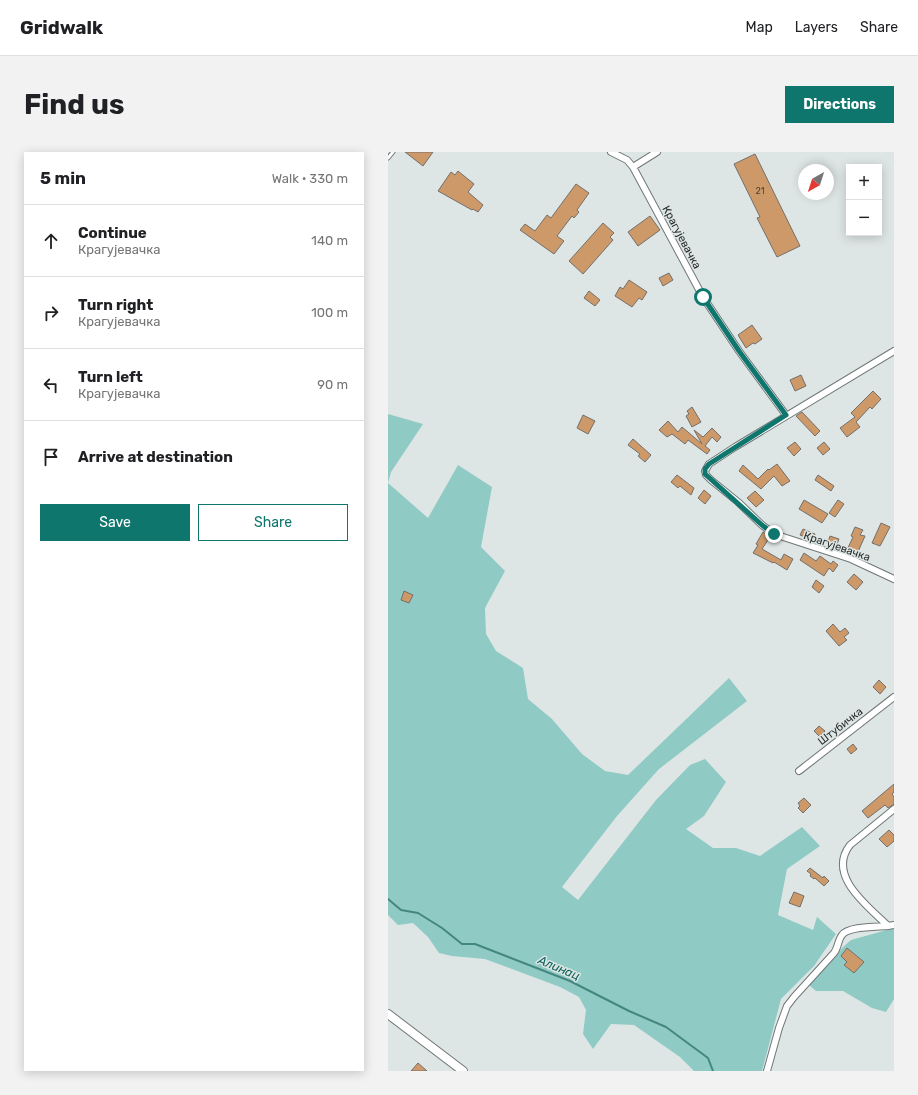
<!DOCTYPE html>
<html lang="en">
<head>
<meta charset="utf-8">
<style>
	:root { --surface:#fff; --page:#f2f2f2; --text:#202124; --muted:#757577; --line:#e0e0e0; --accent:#0f766e }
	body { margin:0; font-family:Rubik,sans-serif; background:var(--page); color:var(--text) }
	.controls { position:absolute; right:12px; top:12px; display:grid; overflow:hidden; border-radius:0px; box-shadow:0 2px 10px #0003 }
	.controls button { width:36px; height:36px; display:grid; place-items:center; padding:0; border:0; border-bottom:1px solid var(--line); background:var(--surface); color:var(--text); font:20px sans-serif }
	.compass { position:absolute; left:410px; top:12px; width:36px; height:36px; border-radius:50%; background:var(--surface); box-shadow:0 2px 10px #0003; rotate:219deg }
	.stop { position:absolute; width:12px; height:12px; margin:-9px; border:3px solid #0f766e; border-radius:50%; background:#fff }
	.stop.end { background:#0f766e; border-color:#fff; box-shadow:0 1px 4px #0008 }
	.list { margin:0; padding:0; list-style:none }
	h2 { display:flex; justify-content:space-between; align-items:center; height:52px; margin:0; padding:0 16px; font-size:17px }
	h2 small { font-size:13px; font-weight:400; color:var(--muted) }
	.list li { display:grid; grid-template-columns:26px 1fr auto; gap:12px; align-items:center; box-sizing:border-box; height:72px; padding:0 16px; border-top:1px solid var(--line) }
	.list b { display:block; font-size:15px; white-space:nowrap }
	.list p { margin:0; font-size:13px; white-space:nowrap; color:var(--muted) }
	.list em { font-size:13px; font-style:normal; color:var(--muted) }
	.actions { display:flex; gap:8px; padding:12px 16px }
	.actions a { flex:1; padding:9px 0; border:1px solid var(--accent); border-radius:0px; text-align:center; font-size:14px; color:var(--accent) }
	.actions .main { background:var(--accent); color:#fff }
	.icon { flex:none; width:22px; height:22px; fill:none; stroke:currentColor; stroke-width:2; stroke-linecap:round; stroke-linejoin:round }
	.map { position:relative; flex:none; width:506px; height:919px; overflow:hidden; border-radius:0px }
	header { display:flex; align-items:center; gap:24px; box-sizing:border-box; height:56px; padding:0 20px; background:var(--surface); border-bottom:1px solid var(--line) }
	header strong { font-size:19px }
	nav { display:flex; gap:22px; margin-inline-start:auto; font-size:14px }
	.intro { display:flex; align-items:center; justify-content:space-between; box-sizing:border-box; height:96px; padding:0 24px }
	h1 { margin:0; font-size:28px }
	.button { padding:10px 18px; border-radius:0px; background:var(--accent); color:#fff; font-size:14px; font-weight:700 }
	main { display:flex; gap:24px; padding:0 24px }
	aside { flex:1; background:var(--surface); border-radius:0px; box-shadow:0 2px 10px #0003 }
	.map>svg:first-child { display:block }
	.green { fill:#8fcac4 }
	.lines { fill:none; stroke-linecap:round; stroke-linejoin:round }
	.stream { stroke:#448781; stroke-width:2 }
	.building { fill:#cd9968; stroke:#746f6b }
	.lane-casing { stroke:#707776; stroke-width:5 }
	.street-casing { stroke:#707776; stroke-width:8 }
	.secondary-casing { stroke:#707776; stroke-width:10 }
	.lane { stroke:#fff; stroke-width:3 }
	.street { stroke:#fff; stroke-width:6 }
	.secondary { stroke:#fff; stroke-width:8 }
	.route { stroke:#0f766e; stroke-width:5 }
	.labels { text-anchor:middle; stroke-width:3; stroke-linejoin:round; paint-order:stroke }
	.number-label { font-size:9px; fill:#52483b }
	.street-label { font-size:11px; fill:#292d2c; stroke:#dee6e5 }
	.water-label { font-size:12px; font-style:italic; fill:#0b5e59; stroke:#dee6e5 }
</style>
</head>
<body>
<header>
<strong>Gridwalk</strong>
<nav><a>Map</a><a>Layers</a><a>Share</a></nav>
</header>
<div class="intro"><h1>Find us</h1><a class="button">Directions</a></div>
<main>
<aside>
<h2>5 min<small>Walk · 330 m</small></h2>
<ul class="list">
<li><svg class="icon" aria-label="ahead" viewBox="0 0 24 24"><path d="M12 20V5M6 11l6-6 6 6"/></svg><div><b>Continue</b><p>Крагујевачка</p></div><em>140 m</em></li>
<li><svg class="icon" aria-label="right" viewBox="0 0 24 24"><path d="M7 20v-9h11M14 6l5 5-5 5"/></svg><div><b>Turn right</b><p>Крагујевачка</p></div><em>100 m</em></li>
<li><svg class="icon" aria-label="left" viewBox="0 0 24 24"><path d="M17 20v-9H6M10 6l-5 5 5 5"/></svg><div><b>Turn left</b><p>Крагујевачка</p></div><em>90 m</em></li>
<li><svg class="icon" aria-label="arrive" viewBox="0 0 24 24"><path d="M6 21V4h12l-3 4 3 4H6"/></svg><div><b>Arrive at destination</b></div></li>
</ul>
<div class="actions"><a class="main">Save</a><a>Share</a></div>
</aside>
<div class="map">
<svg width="506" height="919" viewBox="0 0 506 919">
	<rect width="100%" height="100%" fill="#dee6e5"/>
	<path class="green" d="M 0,262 L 35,272 L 3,320 L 0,331 L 40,366 L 70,313 L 104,335 L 93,395 L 117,419 L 97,456 L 98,482 L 108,499 L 135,516 L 140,547 L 164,567 L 194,602 L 217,619 L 240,623 L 341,526 L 359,549 L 271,617 L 229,664 L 174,735 L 190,748 L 268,648 L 302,613 L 317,607 L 338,630 L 316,664 L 298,677 L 325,696 L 348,696 L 372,704 L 414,675 L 432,694 L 399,717 L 390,763 L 425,778 L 429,765 L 448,782 L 426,814 L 393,847 L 374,919 L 306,919 L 292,905 L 246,873 L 223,872 L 205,897 L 195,882 L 198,858 L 191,845 L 172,835 L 97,807 L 64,804 L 51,801 L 40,785 L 25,771 L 10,773 L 0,763 Z
		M 506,776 L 506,847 L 498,860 L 484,856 L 455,839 L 428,839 L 421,833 L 455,795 L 463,788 Z"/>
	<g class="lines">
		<path class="stream" d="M 0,747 L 13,758 L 30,761 L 54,776 L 74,792 L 87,792 L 182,829 L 241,859 L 278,875 L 320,906 L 325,919"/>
	</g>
	<path class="building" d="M 17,0 L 45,0 L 35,14 Z
		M 367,2 L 412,94 L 389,105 L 369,66 L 372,65 L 346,12 Z
		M 70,19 L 86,32 L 80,40 L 95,53 L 90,60 L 85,57 L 84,58 L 50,39 L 63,20 L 67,23 Z
		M 188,32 L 201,41 L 189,58 L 191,60 L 186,66 L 184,64 L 169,84 L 176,89 L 166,102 L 132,78 L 137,72 L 147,79 L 159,63 L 163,66 Z
		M 262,64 L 272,78 L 250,94 L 240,80 Z
		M 215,71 L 226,81 L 222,85 L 225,88 L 195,122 L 181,109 Z
		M 281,121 L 285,128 L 275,134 L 271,126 Z
		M 241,128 L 259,140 L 254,148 L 251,146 L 244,155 L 227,144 L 232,135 L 235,137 Z
		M 201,139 L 212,148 L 207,154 L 196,146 Z
		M 364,173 L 374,187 L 367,192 L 365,191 L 358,196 L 350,183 Z
		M 413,223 L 418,234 L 407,239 L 402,228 Z
		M 485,239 L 493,247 L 484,257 L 482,255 L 470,268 L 468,270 L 472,275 L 459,285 L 452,276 L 467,265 L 463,261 Z
		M 304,255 L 313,270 L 304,275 L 298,264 L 301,262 L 299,259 Z
		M 414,260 L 432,279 L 427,284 L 408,264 Z
		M 195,263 L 207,269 L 200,282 L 189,276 Z
		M 280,269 L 290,280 L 294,275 L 314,292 L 306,278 L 315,285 L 324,276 L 333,285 L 329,290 L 324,285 L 317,294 L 322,298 L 319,302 L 300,288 L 297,292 L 284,282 L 279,285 L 271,278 Z
		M 245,287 L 263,303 L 257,310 L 250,304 L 252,302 L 240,293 Z
		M 407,290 L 413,297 L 406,304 L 399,296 Z
		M 436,290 L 442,297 L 435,303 L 429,296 Z
		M 389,312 L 402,329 L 394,334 L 386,324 L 373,337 L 351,319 L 355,313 L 370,327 L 380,317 L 381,318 Z
		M 289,323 L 306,336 L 303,343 L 292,334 L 290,336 L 283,330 Z
		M 430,323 L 446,334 L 443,339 L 427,328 Z
		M 316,338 L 323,344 L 317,352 L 310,346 Z
		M 367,339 L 376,348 L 368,355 L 359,346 Z
		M 416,348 L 440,362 L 434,371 L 411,357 Z
		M 450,348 L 456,352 L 447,365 L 441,361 Z
		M 493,371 L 502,375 L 492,394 L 484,391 Z
		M 467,375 L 475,378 L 472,383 L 477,384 L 469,402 L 459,398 L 465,385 L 463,384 Z
		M 415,377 L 427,382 L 425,388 L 412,383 Z
		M 375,380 L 382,385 L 374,397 L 393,408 L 396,402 L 405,407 L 399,418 L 386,410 L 385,411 L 365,401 L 370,393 L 368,392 Z
		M 442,384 L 451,387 L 448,395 L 439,392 Z
		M 416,401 L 428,409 L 432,404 L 443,412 L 445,409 L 450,413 L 445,420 L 441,416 L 436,424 L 412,408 Z
		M 466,422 L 475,430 L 468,438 L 459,430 Z
		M 428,428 L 436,434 L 431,441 L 424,435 Z
		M 16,439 L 25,443 L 21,451 L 13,448 Z
		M 445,472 L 452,480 L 457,476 L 461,481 L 456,485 L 459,488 L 451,494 L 438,479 Z
		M 491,528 L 498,535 L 492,542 L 485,535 Z
		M 431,574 L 437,579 L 432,585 L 426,579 Z
		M 465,592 L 469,597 L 463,602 L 459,597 Z
		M 506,632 L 506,640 L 504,642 L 506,645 L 506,652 L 500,656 L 497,653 L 480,666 L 474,659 Z
		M 416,646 L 423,653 L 415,661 L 410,656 L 412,654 L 410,651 Z
		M 501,678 L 506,683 L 506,689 L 499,695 L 491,687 Z
		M 422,716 L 435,726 L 436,724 L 441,729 L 436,734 L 427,726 L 426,727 L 422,724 L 423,722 L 419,719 Z
		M 406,740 L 416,744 L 412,755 L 401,751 Z
		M 459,796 L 476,810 L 466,821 L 456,813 L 459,810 L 453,804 Z
		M 30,911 L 39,919 L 23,919 Z"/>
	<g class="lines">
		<defs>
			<path id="lane" d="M 0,6 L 5,0"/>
			<path id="street" d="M 223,0 L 239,8 L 245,15 L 315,145 L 351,199 L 398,263
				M 245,15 L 269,0
				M 506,199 L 347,295 L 321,312 L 317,319 L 318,323 L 323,328 L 350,350 L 374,373 L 386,382 L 463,407 L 506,427
				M 411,619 L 506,545
				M 500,774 C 481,755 438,724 462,693 L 506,657
				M 379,919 L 391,876 L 399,854 L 406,845 L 446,801 C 450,796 450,788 454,783 C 460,774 489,775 500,774 L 506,773"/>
			<path id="secondary" d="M 0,862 L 75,919"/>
		</defs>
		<use href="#lane" class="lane-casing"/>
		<use href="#street" class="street-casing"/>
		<use href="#secondary" class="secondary-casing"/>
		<use href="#lane" class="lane"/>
		<use href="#street" class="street"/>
		<use href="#secondary" class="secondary"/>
	</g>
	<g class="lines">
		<path class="route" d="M 315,145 L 351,199 L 398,263 L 321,312 L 317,317 L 317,322 L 374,373 L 386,382"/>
	</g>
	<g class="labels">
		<g class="number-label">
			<text x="372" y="42">21</text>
		</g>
		<g class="street-label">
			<text transform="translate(294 85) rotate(62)" y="4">Крагујевачка</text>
			<text transform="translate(449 394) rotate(19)" y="4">Крагујевачка</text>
			<text transform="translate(452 574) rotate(-38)" y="4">Штубичка</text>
		</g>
		<g class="water-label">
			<text transform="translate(171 816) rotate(23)" y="4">Алинац</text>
		</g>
	</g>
</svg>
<div class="controls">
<button>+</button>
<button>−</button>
</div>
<svg class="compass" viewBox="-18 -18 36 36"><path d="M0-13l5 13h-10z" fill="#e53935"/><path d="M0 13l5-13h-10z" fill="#757577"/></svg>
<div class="stop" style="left:315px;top:145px"></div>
<div class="stop end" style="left:386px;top:382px"></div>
</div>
</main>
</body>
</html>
